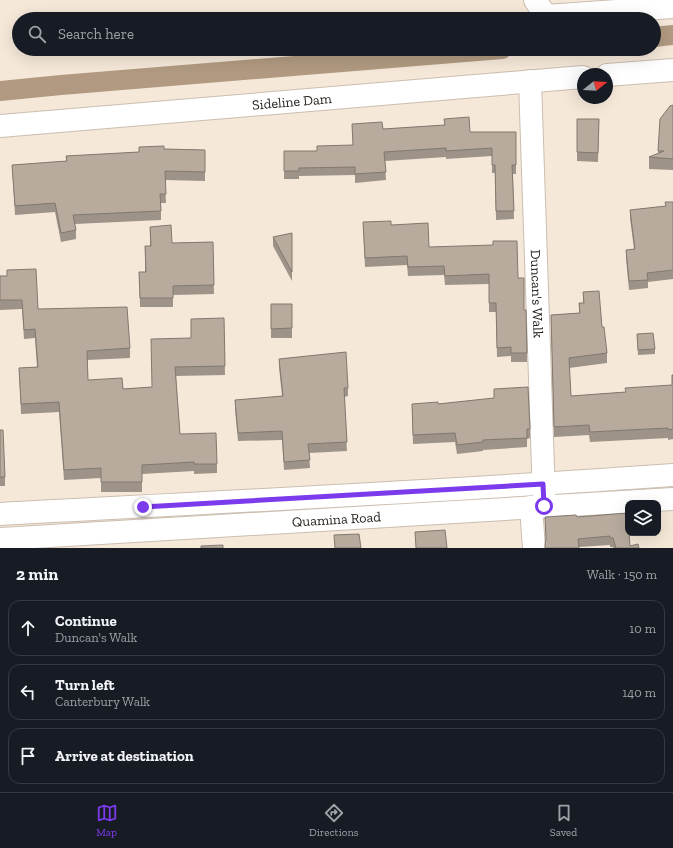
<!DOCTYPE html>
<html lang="en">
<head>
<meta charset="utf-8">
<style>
	:root { --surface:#171b24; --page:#242831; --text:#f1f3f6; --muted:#9ea1a6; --line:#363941; --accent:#7c3aed }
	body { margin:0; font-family:"Zilla Slab",serif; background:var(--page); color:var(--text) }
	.controls { position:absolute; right:12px; bottom:12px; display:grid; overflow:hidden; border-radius:8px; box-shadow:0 4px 16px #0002 }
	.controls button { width:36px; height:36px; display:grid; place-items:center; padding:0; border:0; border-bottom:1px solid var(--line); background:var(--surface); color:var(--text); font:20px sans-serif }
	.compass { position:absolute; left:577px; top:68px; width:36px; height:36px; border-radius:50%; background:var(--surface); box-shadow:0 4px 16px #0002; rotate:72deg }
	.stop { position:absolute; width:12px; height:12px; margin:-9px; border:3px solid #7c3aed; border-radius:50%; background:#fff }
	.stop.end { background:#7c3aed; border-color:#fff; box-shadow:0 1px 4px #0008 }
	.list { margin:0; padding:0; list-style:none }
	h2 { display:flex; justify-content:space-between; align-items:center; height:52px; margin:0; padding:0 16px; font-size:17px }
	h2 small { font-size:13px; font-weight:400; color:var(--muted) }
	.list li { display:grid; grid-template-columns:26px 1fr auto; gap:12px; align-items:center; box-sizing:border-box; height:56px; margin:0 8px 8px; padding:0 8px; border:1px solid var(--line); border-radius:12px }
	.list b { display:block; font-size:15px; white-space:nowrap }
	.list p { margin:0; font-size:13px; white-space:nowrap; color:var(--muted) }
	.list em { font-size:13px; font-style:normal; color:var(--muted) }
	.icon { flex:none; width:22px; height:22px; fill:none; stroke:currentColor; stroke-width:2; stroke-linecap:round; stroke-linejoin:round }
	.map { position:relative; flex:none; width:673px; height:548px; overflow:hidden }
	.search { position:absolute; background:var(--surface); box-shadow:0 4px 16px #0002; left:12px; right:12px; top:12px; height:44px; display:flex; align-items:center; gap:10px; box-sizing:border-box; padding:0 14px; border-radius:22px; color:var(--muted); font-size:15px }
	.sheet { height:244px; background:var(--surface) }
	nav { display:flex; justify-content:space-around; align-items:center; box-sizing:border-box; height:56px; border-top:1px solid var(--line); background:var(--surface); font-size:11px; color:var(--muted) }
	nav a { display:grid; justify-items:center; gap:2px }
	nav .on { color:var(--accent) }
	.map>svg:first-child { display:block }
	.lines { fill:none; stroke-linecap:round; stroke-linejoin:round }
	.canal { stroke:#b19a81; stroke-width:20 }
	.minor-casing { stroke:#cbbeb0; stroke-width:24 }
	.minor { stroke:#fff; stroke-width:22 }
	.wall { fill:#9e9388 }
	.building { fill:#b8ab9e; stroke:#81786f }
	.route { stroke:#7c3aed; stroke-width:5 }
	.labels { text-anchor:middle; stroke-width:3; stroke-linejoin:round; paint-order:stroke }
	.street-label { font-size:14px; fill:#26211c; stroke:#fff }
</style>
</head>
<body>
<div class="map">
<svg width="673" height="548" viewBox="0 0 673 548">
	<rect width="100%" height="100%" fill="#f5e8d9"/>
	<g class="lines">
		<path class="canal" d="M 654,37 L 673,35
			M 0,91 L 61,85 L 502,49"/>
		<defs>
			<g id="minor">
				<path d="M 535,0 L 546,16 L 673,7"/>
				<path d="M 607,75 L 673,70"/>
				<path id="s1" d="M 530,81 L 544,498"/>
				<path id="s2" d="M 0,126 L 583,77"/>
				<path d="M 531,507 L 534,548"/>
				<path d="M 0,514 C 224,502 449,491 673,475"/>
				<path id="s3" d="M 0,539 L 673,499"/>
			</g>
		</defs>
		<use href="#minor" class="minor-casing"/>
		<use href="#minor" class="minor"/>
	</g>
	<path class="wall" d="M 673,105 L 673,170 L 649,169 L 649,157 L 658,154 L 660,119 Z
		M 444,119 L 470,132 L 516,132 L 516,174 L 513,174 L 514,219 L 496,220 L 495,173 L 492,173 L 492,156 L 446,159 L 446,157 L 385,161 L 386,180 L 355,183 L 355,175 L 299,176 L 299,179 L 284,179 L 284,151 L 317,151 L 353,145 L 352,124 L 383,129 L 444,125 Z
		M 577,119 L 599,119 L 598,162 L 577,161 Z
		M 164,149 L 205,150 L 205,181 L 165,180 L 166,203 L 161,203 L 161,220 L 75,224 L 76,230 L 76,239 L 61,242 L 55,212 L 15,215 L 12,165 L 66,161 L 66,156 L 139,152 Z
		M 673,202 L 673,279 L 648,282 L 648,288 L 629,290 L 626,258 L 626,250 L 634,249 L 630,218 L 630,210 L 666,206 Z
		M 363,222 L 391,225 L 429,247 L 518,278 L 524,310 L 527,353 L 527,362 L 511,362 L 511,356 L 497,357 L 496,312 L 489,312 L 489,284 L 445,285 L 444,275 L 408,276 L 407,265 L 365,267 Z
		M 150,227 L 172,243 L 213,242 L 214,294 L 173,295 L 173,307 L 140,307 L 139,272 L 145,272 L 145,246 L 150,246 Z
		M 292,233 L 292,281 L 273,246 L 273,237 Z
		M 0,276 L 38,309 L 130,348 L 130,358 L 87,360 L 88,380 L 123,389 L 152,387 L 191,338 L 224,318 L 225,375 L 176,376 L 180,434 L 217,464 L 217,473 L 194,474 L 194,471 L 142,474 L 142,492 L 101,492 L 101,478 L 64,480 L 59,412 L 21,414 L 19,368 L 37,367 L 35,338 L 24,339 L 22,309 L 0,310 Z
		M 583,292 L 602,327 L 607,353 L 607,363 L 569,368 L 571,396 L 625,392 L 672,385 L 672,375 L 673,375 L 673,439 L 668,440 L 668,438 L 590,442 L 589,435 L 554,437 L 551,315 L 579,313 L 579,303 L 583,303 Z
		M 271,304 L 292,304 L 292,338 L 271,338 Z
		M 637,334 L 655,349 L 655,354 L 638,355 Z
		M 279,359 L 348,388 L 348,396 L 344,397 L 347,451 L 309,453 L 310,468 L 284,470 L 282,440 L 238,441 L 235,409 L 235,400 L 282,396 L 279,367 Z
		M 494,389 L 530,429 L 530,438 L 527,439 L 527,447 L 483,450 L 483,451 L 457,454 L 455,442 L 413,444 L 412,404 L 438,404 L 494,398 Z
		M 0,430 L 5,477 L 5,486 L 0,486 Z
		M 545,517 L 577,517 L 630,546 L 639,548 L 613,548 L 613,547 L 610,547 L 610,545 L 579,547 L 546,540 Z"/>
	<path class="building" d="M 673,105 L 673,159 L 649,157 L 664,151 L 658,151 L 660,119 L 670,106 Z
		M 469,117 L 470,132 L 516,132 L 516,165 L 512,165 L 514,211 L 496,211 L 495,165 L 492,165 L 492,148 L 446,151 L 446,148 L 384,152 L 386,172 L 355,174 L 355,167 L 299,168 L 299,171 L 284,171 L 284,151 L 317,151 L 317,146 L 353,145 L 352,124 L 382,122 L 383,129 L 445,125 L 444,119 Z
		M 577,119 L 599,119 L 598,153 L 577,152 Z
		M 164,146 L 164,149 L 205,150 L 205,172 L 165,171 L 166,194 L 160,194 L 161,211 L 73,215 L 76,230 L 61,233 L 55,203 L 15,206 L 12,165 L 67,161 L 66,156 L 139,152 L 139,147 Z
		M 665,202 L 673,202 L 673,270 L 647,273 L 648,280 L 629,281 L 626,250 L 635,249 L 630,210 L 666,206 Z
		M 391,221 L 391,225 L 428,223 L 429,247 L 493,245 L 493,241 L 517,241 L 518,278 L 524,278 L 524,310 L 526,310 L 527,353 L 511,353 L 511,347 L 497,348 L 496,303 L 489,303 L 489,274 L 445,276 L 444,266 L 408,267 L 407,256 L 365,258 L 363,222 Z
		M 171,225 L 172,243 L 213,242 L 214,285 L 173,286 L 173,298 L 140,298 L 139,272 L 146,272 L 145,246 L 151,246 L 150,227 Z
		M 292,233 L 292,272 L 273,237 Z
		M 36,269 L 38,309 L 127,307 L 130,348 L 87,351 L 88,380 L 122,378 L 123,389 L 152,387 L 151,339 L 191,338 L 191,319 L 224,318 L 225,366 L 175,367 L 180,434 L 216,433 L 217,464 L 194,464 L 194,462 L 142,465 L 142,482 L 101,482 L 101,468 L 64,470 L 59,402 L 21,404 L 19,368 L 38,367 L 35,329 L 24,330 L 22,300 L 0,300 L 0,276 L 7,276 L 7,270 Z
		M 599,291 L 602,327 L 604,327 L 607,353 L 569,358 L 571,396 L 626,392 L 625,388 L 672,385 L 672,375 L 673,375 L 673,429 L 668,430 L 668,428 L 590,432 L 589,425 L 554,427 L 551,315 L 580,313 L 579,303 L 584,303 L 583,292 Z
		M 271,304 L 292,304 L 292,328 L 271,329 Z
		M 653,333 L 655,349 L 638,350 L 637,334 Z
		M 346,352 L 348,388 L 344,388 L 347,442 L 308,444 L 310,460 L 284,462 L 282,431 L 238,433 L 235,400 L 283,396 L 279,359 Z
		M 528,387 L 530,429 L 527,429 L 527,438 L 483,440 L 483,442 L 457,445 L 455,433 L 413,435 L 412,404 L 438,402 L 438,404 L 494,398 L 494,389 Z
		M 0,430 L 3,430 L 5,477 L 0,477 Z
		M 628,513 L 628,533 L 629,533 L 630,546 L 638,544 L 639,548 L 616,548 L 613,538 L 610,538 L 610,536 L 578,539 L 579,548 L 545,548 L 545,545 L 546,538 L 545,517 L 576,515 L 577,517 Z
		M 445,530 L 447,548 L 416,548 L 415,532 Z
		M 359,534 L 361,548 L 335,548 L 334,535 Z
		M 223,545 L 223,548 L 201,548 L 201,546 Z"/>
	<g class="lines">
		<path class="route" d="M 143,507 L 543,484 L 544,506"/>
	</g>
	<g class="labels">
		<g class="street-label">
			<text dy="5" stroke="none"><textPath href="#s2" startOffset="293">Sideline Dam</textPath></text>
			<text dy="5" stroke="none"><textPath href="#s1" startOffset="213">Duncan's Walk</textPath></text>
			<text dy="5" stroke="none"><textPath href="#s3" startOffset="337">Quamina Road</textPath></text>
		</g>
	</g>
</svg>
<div class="controls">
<button><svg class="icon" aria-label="layers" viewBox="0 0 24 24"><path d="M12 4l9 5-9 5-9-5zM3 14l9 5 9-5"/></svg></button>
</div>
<svg class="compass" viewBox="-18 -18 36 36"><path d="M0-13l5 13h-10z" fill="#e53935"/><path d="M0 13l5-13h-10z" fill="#9ea1a6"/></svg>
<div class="stop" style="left:544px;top:506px"></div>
<div class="stop end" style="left:143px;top:507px"></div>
<div class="search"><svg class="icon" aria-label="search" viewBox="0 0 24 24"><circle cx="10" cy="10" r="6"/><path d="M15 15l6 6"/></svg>Search here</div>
</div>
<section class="sheet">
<h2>2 min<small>Walk · 150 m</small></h2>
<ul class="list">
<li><svg class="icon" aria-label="ahead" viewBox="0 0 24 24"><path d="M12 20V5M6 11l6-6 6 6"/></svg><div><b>Continue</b><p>Duncan's Walk</p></div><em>10 m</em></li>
<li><svg class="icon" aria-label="left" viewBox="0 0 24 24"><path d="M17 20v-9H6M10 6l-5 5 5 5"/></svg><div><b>Turn left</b><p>Canterbury Walk</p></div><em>140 m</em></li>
<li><svg class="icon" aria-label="arrive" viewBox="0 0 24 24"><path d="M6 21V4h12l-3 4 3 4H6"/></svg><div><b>Arrive at destination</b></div></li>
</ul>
</section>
<nav>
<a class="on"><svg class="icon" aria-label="map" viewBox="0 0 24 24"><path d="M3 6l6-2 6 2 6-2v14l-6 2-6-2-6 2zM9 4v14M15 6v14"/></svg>Map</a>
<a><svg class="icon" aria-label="directions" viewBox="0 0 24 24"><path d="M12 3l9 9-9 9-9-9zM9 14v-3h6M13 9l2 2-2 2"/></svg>Directions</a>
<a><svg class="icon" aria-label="saved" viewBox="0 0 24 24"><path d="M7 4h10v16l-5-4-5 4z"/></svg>Saved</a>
</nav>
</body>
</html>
